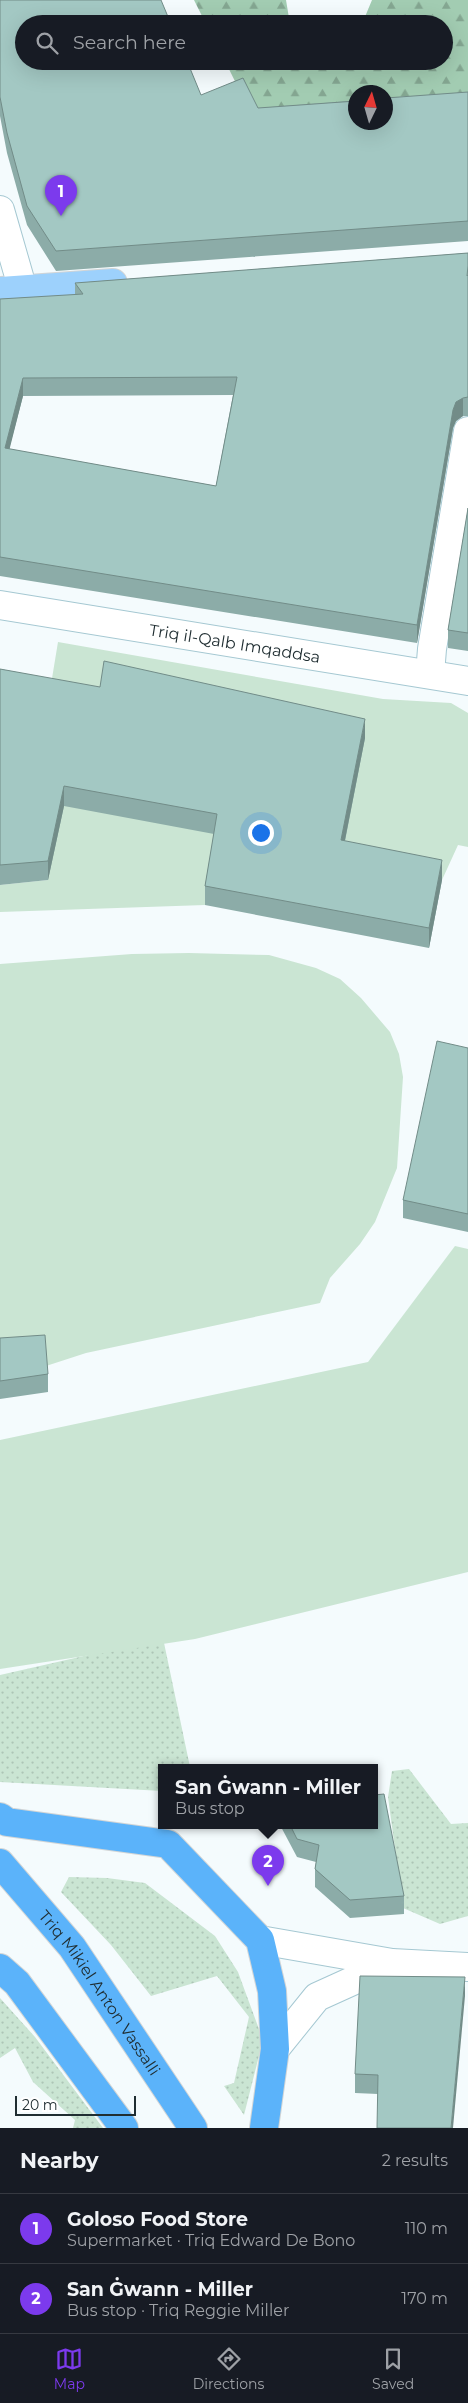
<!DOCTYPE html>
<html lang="en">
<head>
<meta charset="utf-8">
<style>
	:root { --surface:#171b24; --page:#242831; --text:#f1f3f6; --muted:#9ea1a6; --line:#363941; --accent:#7c3aed }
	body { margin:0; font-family:Montserrat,sans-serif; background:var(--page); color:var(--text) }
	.compass { position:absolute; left:348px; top:85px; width:45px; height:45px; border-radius:50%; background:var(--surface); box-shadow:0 5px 20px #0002; rotate:5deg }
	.scale { position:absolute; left:15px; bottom:12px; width:121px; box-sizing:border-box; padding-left:5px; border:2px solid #202e32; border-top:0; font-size:14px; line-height:18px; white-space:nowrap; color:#202e32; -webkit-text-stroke:4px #fff; paint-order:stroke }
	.you { position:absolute; left:260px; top:832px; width:18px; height:18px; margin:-12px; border:4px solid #fff; border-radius:50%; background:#1a73e8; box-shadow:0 0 0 8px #1a73e833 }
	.badge { display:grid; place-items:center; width:32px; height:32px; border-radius:50%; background:var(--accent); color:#fff; font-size:16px; font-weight:700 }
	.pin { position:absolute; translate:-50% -41px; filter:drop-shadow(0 1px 2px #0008) }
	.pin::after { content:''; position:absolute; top:26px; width:18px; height:15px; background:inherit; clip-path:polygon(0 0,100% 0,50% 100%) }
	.popup { position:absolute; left:158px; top:1764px; width:220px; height:65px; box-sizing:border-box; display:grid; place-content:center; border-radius:0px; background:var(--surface); filter:drop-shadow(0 1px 4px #0005); font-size:16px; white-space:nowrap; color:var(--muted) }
	.popup b { font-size:19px; color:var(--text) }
	.popup::after { content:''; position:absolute; left:50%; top:100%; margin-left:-10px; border:10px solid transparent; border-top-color:var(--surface) }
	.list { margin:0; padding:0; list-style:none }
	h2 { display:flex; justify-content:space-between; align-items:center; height:65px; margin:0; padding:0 20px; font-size:21px }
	h2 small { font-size:16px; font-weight:400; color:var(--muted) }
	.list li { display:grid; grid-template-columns:32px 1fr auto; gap:15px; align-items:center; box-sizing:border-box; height:70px; padding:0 20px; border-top:1px solid var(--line) }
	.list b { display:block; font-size:19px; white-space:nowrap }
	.list p { margin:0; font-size:16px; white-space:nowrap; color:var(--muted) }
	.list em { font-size:16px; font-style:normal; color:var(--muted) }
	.icon { flex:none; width:28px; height:28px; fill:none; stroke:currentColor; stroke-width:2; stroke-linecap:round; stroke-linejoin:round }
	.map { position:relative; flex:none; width:468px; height:2128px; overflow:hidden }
	.search { position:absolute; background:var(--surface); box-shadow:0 5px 20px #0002; left:15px; right:15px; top:15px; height:55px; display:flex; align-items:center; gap:12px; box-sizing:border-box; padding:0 18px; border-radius:28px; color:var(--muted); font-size:19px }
	.sheet { height:205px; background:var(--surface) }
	nav { display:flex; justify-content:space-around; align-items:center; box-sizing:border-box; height:70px; border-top:1px solid var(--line); background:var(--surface); font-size:14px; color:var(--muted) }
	nav a { display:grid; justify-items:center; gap:2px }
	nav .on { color:var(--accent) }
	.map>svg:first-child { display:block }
	.grass { fill:url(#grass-dots) }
	.forest { fill:url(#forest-firs) }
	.green { fill:#cae5d3 }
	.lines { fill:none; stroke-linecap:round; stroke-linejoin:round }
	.minor-casing { stroke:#a5c8d2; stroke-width:30 }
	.major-casing { stroke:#d2d5d6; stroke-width:30 }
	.highway-casing { stroke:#d2d5d6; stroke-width:30 }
	.minor { stroke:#fff; stroke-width:28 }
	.major { stroke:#9dd1fc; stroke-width:28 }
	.highway { stroke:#5bb3fa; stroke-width:28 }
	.wall { fill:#8caca8; fill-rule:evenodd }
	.shaded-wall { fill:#728c88 }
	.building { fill:#a3c8c3; stroke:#728c88; fill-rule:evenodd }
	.labels { text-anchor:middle; stroke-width:4; stroke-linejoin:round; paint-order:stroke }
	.street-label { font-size:16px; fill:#202e32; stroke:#fff }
</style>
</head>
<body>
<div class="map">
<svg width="468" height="2128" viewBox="0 0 468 2128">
	<defs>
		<pattern id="grass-dots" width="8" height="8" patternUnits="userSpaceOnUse" patternTransform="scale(1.25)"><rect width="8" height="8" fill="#cae5d3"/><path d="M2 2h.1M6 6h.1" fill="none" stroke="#adc5b6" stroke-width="1.8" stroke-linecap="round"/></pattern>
		<pattern id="forest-firs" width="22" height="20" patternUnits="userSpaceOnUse" patternTransform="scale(1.25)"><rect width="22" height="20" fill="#a2ccb2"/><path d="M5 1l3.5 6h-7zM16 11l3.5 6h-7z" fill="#84a691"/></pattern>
	</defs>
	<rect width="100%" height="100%" fill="#f4fbfd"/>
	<path class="grass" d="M 163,1638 L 190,1767 L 162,1767 L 162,1791 L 0,1782 L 0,1675 Z
		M 409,1769 L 451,1824 L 468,1823 L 468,1916 L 440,1924 L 403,1908 L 388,1797 L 392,1771 Z
		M 69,1877 L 107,1878 L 145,1883 L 215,1936 L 238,1972 L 263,2040 L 244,2115 L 224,2086 L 234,2083 L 249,2017 L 217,1976 L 151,1996 L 111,1945 L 61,1892 Z
		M 0,1998 L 35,2037 L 103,2128 L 73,2128 L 75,2120 L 33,2082 L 15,2048 L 0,2058 Z"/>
	<path class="forest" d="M 194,0 L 286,0 L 290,24 L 206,24 Z
		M 372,0 L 468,0 L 468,112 L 386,118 L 386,92 L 356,92 L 355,121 L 258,128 L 225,61 L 297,61 L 298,64 L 305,61 L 444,61 L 444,24 L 362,24 Z"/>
	<path class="green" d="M 58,642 L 383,699 L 451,703 L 468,713 L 468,847 L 458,845 L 442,880 L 217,834 L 205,905 L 0,912 L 0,885 L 48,880 L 27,830 Z
		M 189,953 L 269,955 L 316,968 L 340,979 L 361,998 L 390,1032 L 399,1054 L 403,1077 L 397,1168 L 375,1222 L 360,1244 L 330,1278 L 320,1303 L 86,1353 L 46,1366 L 0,1356 L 0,964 L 132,954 Z
		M 455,1246 L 468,1249 L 468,1572 L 195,1639 L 0,1669 L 0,1440 L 368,1362 Z"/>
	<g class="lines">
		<defs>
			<g id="minor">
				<path d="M 0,210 L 23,290"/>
				<path id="s1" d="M 0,605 L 468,681"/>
				<path d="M 430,674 L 432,649 L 468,431"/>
				<path d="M 260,1940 L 392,1963 L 468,1967"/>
				<path d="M 275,2049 L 317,1997 L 392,1963"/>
			</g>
			<path id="major" d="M 0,291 L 113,283"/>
			<g id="highway">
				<path d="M 0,1817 L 7,1822 L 168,1844 L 260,1940 L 272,1991 L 275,2049 L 264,2128"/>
				<path id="s2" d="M 0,1863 L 72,1947 L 193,2128"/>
				<path d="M 0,1968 L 17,1983 L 124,2128"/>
			</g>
		</defs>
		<use href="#minor" class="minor-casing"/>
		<use href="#major" class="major-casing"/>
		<use href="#highway" class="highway-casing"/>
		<use href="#minor" class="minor"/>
		<use href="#major" class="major"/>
		<use href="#highway" class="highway"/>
	</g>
	<path class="wall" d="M 0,0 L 201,95 L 258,108 L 468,92 L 468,241 L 56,271 L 27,225 L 7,153 L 0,116 Z
		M 468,253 L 468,416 L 463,416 L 456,421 L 453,428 L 417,643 L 0,576 L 0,299 L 75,295 L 75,283 ZM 233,395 L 216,486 L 9,449 L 23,396 Z
		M 468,508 L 468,651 L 448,648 L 448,630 Z
		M 0,669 L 365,738 L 345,841 L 442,880 L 429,948 L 205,905 L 205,886 L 214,834 L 64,806 L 48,880 L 0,885 Z
		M 468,1048 L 468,1232 L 403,1218 L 403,1200 Z
		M 0,1338 L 48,1374 L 48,1392 L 0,1399 Z
		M 280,1825 L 374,1825 L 404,1896 L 404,1914 L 350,1918 L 315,1887 L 315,1869 L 316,1862 L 297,1857 Z
		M 465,1996 L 378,2094 L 355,2093 L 355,2074 Z"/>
	<path class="shaded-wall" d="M 23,378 L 23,396 L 5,467 L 5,448 Z
		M 463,398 L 463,416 L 456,421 L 453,428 L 417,643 L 417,625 L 453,410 L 456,402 Z
		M 365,719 L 365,738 L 341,860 L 341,840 Z
		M 64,786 L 64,806 L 48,880 L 48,861 Z
		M 442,860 L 442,880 L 429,948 L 429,928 Z
		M 465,1977 L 465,1996 L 453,2128 L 451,2128 Z"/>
	<path class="building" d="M 0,0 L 161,0 L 171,24 L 24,24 L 24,61 L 187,61 L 201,95 L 243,78 L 258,108 L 356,101 L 356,122 L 386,122 L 386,98 L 468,92 L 468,221 L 56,251 L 27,206 L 7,133 L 0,97 Z
		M 468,253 L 468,266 L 467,276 L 468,275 L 468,397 L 463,398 L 456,402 L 453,410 L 417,625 L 0,557 L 0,299 L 83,294 L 75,283 ZM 237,377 L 216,486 L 5,448 L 23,378 Z
		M 468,508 L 468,633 L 448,630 Z
		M 104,661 L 365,719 L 341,840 L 442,860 L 429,928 L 205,886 L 217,814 L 64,786 L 48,861 L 0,865 L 0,669 L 100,687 Z
		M 437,1041 L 468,1048 L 468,1214 L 403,1200 Z
		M 45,1335 L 48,1374 L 0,1381 L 0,1338 Z
		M 384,1794 L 404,1896 L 350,1900 L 315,1869 L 319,1845 L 297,1839 L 290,1825 L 374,1825 L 374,1795 Z
		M 360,1976 L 465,1977 L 451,2128 L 377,2128 L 378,2075 L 355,2074 Z"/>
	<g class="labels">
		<g class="street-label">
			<text dy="6" stroke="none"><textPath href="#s1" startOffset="238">Triq il-Qalb Imqaddsa</textPath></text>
			<text dy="6" stroke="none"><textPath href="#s2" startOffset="164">Triq Mikiel Anton Vassalli</textPath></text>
		</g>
	</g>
</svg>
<svg class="compass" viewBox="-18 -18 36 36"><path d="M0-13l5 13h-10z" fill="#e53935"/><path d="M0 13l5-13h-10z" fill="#9ea1a6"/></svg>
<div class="scale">20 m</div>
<div class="you"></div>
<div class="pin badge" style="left:61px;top:216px">1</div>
<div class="pin badge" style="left:268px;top:1886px">2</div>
<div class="popup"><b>San Ġwann - Miller</b>Bus stop</div>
<div class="search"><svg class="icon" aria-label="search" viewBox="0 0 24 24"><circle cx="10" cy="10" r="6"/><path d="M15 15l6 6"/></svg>Search here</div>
</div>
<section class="sheet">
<h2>Nearby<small>2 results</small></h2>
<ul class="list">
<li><span class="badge">1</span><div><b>Goloso Food Store</b><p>Supermarket · Triq Edward De Bono</p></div><em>110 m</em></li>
<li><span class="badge">2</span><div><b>San Ġwann - Miller</b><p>Bus stop · Triq Reggie Miller</p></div><em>170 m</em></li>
</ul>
</section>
<nav>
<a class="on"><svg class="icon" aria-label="map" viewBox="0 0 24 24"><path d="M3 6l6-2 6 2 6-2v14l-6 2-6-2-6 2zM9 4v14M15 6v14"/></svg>Map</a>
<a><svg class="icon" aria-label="directions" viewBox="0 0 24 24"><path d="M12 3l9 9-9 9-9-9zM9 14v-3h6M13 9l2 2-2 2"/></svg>Directions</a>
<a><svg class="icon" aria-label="saved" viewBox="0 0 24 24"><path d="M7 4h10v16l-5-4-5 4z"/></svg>Saved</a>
</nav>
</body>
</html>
